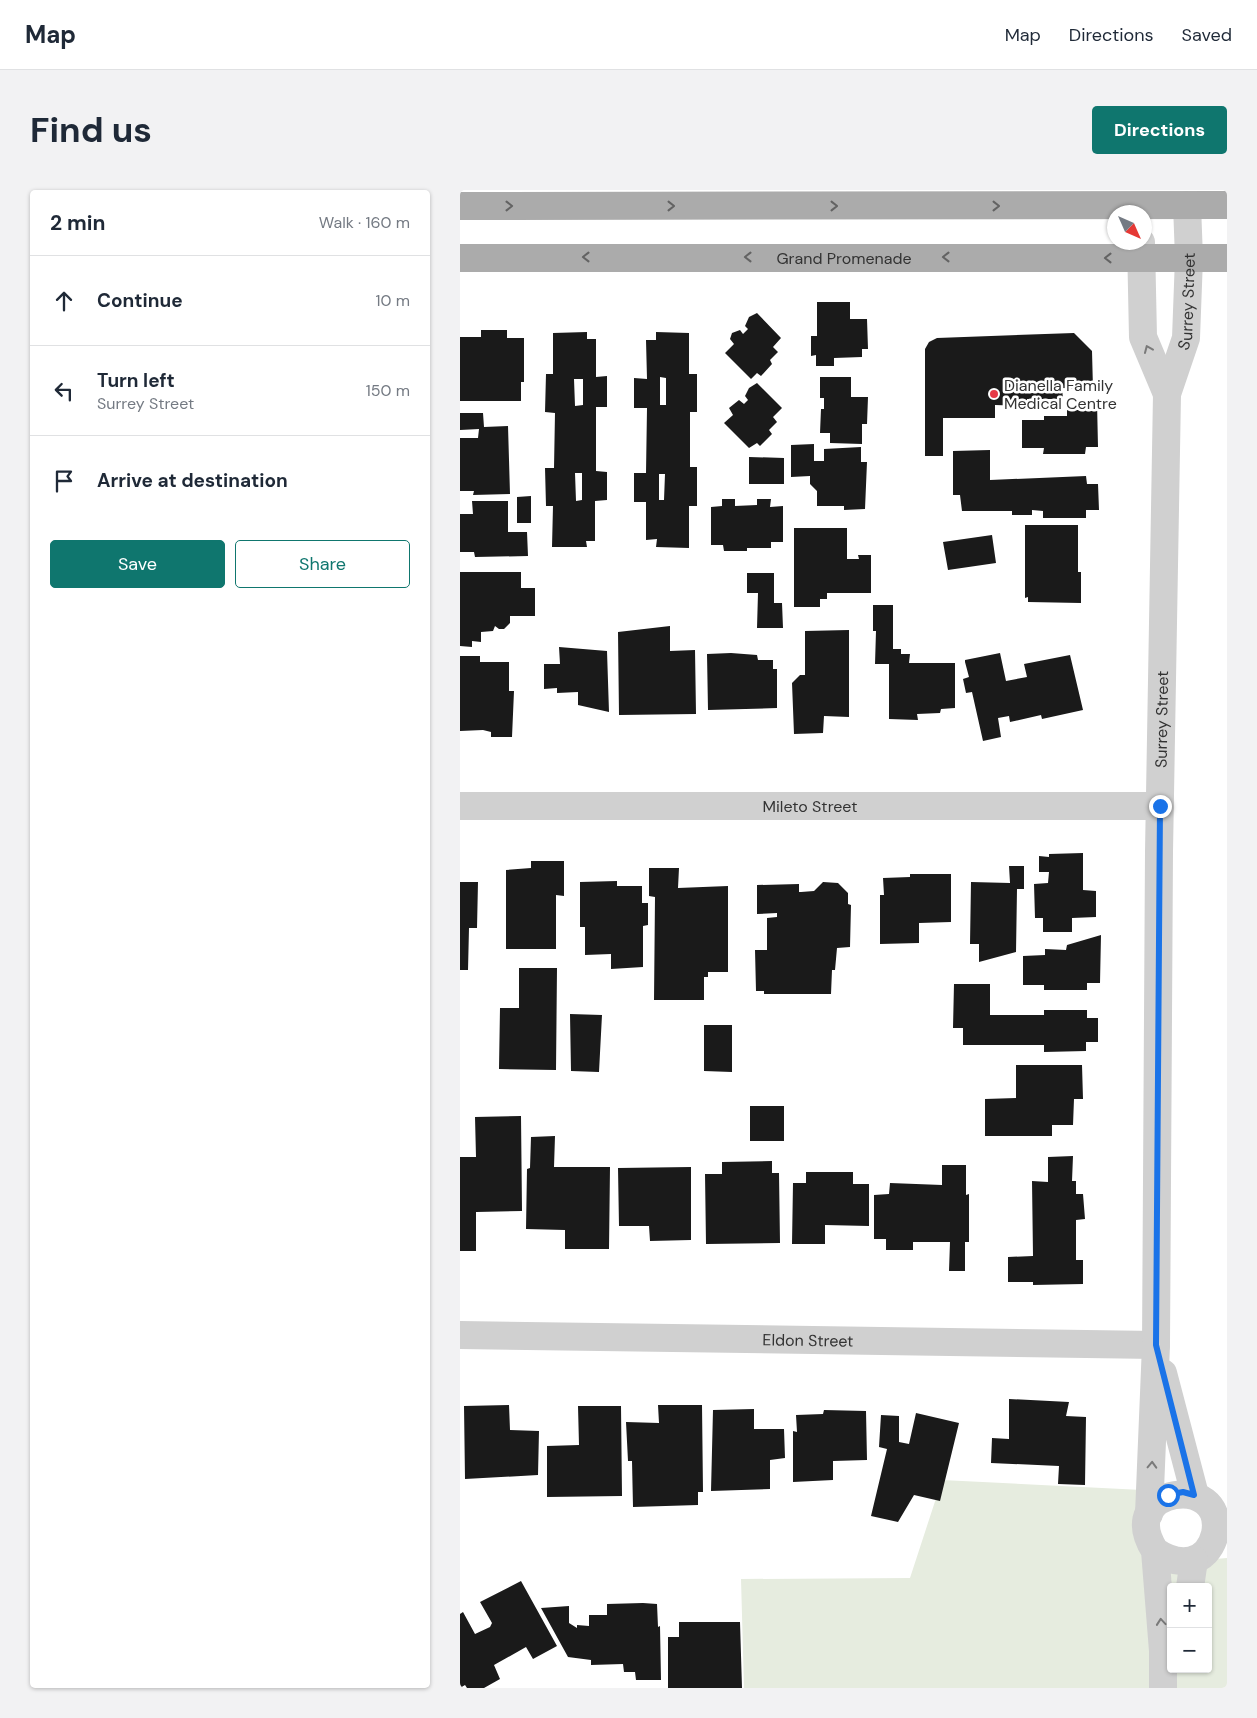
<!DOCTYPE html>
<html lang="en">
<head>
<meta charset="utf-8">
<style>
	:root { --surface:#fff; --page:#f2f2f3; --text:#1f2937; --muted:#747a83; --line:#e0e1e3; --accent:#0f766e }
	body { margin:0; font-family:"DM Sans",sans-serif; background:var(--page); color:var(--text) }
	.controls { position:absolute; right:15px; bottom:15px; display:grid; overflow:hidden; border-radius:5px; box-shadow:0 1px 4px #0004 }
	.controls button { width:45px; height:45px; display:grid; place-items:center; padding:0; border:0; border-bottom:1px solid var(--line); background:var(--surface); color:var(--text); font:25px sans-serif }
	.compass { position:absolute; left:647px; top:15px; width:45px; height:45px; border-radius:50%; background:var(--surface); box-shadow:0 1px 4px #0004; rotate:135deg }
	.stop { position:absolute; width:15px; height:15px; margin:-11px; border:4px solid #1a73e8; border-radius:50%; background:#fff }
	.stop.end { background:#1a73e8; border-color:#fff; box-shadow:0 1px 5px #0008 }
	.list { margin:0; padding:0; list-style:none }
	h2 { display:flex; justify-content:space-between; align-items:center; height:65px; margin:0; padding:0 20px; font-size:21px }
	h2 small { font-size:16px; font-weight:400; color:var(--muted) }
	.list li { display:grid; grid-template-columns:32px 1fr auto; gap:15px; align-items:center; box-sizing:border-box; height:90px; padding:0 20px; border-top:1px solid var(--line) }
	.list b { display:block; font-size:19px; white-space:nowrap }
	.list p { margin:0; font-size:16px; white-space:nowrap; color:var(--muted) }
	.list em { font-size:16px; font-style:normal; color:var(--muted) }
	.actions { display:flex; gap:10px; padding:15px 20px }
	.actions a { flex:1; padding:11px 0; border:1px solid var(--accent); border-radius:5px; text-align:center; font-size:18px; color:var(--accent) }
	.actions .main { background:var(--accent); color:#fff }
	.icon { flex:none; width:28px; height:28px; fill:none; stroke:currentColor; stroke-width:2; stroke-linecap:round; stroke-linejoin:round }
	.map { position:relative; flex:none; width:767px; height:1498px; overflow:hidden; border-radius:5px }
	header { display:flex; align-items:center; gap:30px; box-sizing:border-box; height:70px; padding:0 25px; background:var(--surface); border-bottom:1px solid var(--line) }
	header strong { font-size:24px }
	nav { display:flex; gap:28px; margin-inline-start:auto; font-size:18px }
	.intro { display:flex; align-items:center; justify-content:space-between; box-sizing:border-box; height:120px; padding:0 30px }
	h1 { margin:0; font-size:35px }
	.button { padding:12px 22px; border-radius:5px; background:var(--accent); color:#fff; font-size:18px; font-weight:700 }
	main { display:flex; gap:30px; padding:0 30px }
	aside { flex:1; background:var(--surface); border-radius:5px; box-shadow:0 1px 4px #0004 }
	.map>svg:first-child { display:block }
	.green { fill:#e6ecdf; fill-rule:evenodd }
	.building { fill:#1a1a1a; fill-rule:evenodd }
	.lines { fill:none; stroke-linecap:round; stroke-linejoin:round }
	.minor { stroke:#d0d0d0; stroke-width:28 }
	.major { stroke:#ababab; stroke-width:28 }
	.oneway { stroke:#636363 }
	.oneway2 { stroke:#7a7a7a }
	.route { stroke:#1a73e8; stroke-width:6 }
	.poi-dot { fill:#e63946; stroke:#fff; stroke-width:2 }
	.labels { text-anchor:middle; stroke-width:5; stroke-linejoin:round; paint-order:stroke }
	.street-label { font-size:16px; fill:#333; stroke:#fff }
	.poi-label { font-size:16px; fill:#333; stroke:#fff; text-anchor:start }
</style>
</head>
<body>
<header>
<strong>Map</strong>
<nav><a>Map</a><a>Directions</a><a>Saved</a></nav>
</header>
<div class="intro"><h1>Find us</h1><a class="button">Directions</a></div>
<main>
<aside>
<h2>2 min<small>Walk · 160 m</small></h2>
<ul class="list">
<li><svg class="icon" aria-label="ahead" viewBox="0 0 24 24"><path d="M12 20V5M6 11l6-6 6 6"/></svg><div><b>Continue</b></div><em>10 m</em></li>
<li><svg class="icon" aria-label="left" viewBox="0 0 24 24"><path d="M17 20v-9H6M10 6l-5 5 5 5"/></svg><div><b>Turn left</b><p>Surrey Street</p></div><em>150 m</em></li>
<li><svg class="icon" aria-label="arrive" viewBox="0 0 24 24"><path d="M6 21V4h12l-3 4 3 4H6"/></svg><div><b>Arrive at destination</b></div></li>
</ul>
<div class="actions"><a class="main">Save</a><a>Share</a></div>
</aside>
<div class="map">
<svg width="767" height="1498" viewBox="0 0 767 1498">
	<rect width="100%" height="100%" fill="#fff"/>
	<path class="green" d="M 482,1290 L 723,1302 L 686,1335 L 719,1372 L 767,1368 L 767,1498 L 284,1498 L 281,1389 L 450,1388 ZM 711,1397 L 748,1397 L 748,1479 L 711,1479 Z"/>
	<path class="building" d="M 357,112 L 390,112 L 390,129 L 407,129 L 408,159 L 402,159 L 402,167 L 374,168 L 374,176 L 356,176 L 356,165 L 351,166 L 351,146 L 357,146 Z
		M 297,123 L 321,148 L 313,157 L 318,162 L 310,170 L 312,174 L 301,186 L 297,183 L 291,189 L 265,163 L 274,154 L 270,149 L 272,143 L 280,140 L 283,144 L 288,139 L 285,136 L 289,127 Z
		M 21,140 L 47,140 L 47,148 L 64,148 L 64,192 L 61,192 L 61,211 L 0,211 L 0,147 L 21,147 Z
		M 127,142 L 127,149 L 136,149 L 136,187 L 147,186 L 147,217 L 136,217 L 136,281 L 147,282 L 147,310 L 135,311 L 135,351 L 126,351 L 127,357 L 92,357 L 93,316 L 86,316 L 85,278 L 94,278 L 95,223 L 85,222 L 86,184 L 93,184 L 93,143 ZM 114,189 L 123,189 L 123,215 L 115,216 ZM 115,283 L 122,283 L 122,310 L 116,311 Z
		M 196,142 L 229,143 L 229,184 L 237,184 L 237,222 L 230,222 L 230,277 L 237,277 L 237,316 L 229,316 L 229,358 L 196,357 L 197,349 L 186,350 L 186,312 L 174,312 L 174,283 L 186,283 L 187,218 L 174,218 L 174,188 L 187,189 L 186,150 L 196,150 ZM 200,187 L 206,188 L 206,215 L 200,215 ZM 199,284 L 205,284 L 204,310 L 199,310 Z
		M 614,143 L 632,161 L 633,199 L 602,198 L 603,209 L 567,209 L 567,216 L 535,215 L 535,228 L 483,228 L 483,266 L 465,266 L 465,159 L 469,152 L 477,148 Z
		M 360,187 L 391,187 L 391,207 L 408,207 L 407,234 L 402,234 L 402,254 L 370,253 L 370,243 L 360,243 L 361,219 L 364,219 L 364,208 L 360,208 Z
		M 297,193 L 322,218 L 313,227 L 317,232 L 309,240 L 312,244 L 300,256 L 297,253 L 289,258 L 264,233 L 273,225 L 269,218 L 279,210 L 284,214 L 288,210 L 285,206 L 289,198 Z
		M 637,212 L 638,257 L 626,257 L 625,264 L 583,264 L 584,258 L 562,258 L 562,230 L 584,230 L 584,226 L 607,226 L 607,220 L 621,220 L 621,213 Z
		M 0,223 L 23,223 L 24,237 L 48,236 L 50,304 L 13,305 L 14,301 L 0,301 L 0,248 L 18,248 L 19,239 L 0,240 Z
		M 354,254 L 354,271 L 364,271 L 364,259 L 401,257 L 401,272 L 407,272 L 405,319 L 384,320 L 384,316 L 357,316 L 357,301 L 350,294 L 350,286 L 331,287 L 331,255 Z
		M 530,260 L 530,290 L 626,286 L 627,294 L 638,294 L 639,320 L 626,320 L 626,328 L 583,328 L 583,321 L 572,320 L 572,325 L 552,325 L 552,321 L 502,321 L 500,305 L 493,305 L 493,261 Z
		M 289,267 L 324,268 L 324,294 L 289,294 Z
		M 71,306 L 71,333 L 57,333 L 57,307 Z
		M 262,309 L 275,309 L 275,316 L 297,315 L 297,309 L 311,309 L 310,317 L 323,316 L 323,352 L 311,352 L 311,358 L 287,358 L 287,361 L 264,361 L 263,355 L 251,355 L 251,317 L 262,316 Z
		M 12,311 L 48,311 L 48,342 L 67,342 L 68,366 L 15,367 L 14,362 L 0,362 L 0,324 L 13,324 Z
		M 565,335 L 618,335 L 618,382 L 621,382 L 621,413 L 568,412 L 568,407 L 565,408 Z
		M 334,338 L 387,338 L 387,369 L 399,369 L 398,365 L 411,365 L 411,403 L 367,403 L 367,409 L 360,409 L 360,417 L 334,417 Z
		M 532,345 L 536,373 L 488,380 L 483,352 Z
		M 0,382 L 61,382 L 61,398 L 75,398 L 75,426 L 50,426 L 50,433 L 44,439 L 39,439 L 35,436 L 33,441 L 21,442 L 21,452 L 12,451 L 12,457 L 0,456 Z
		M 287,383 L 314,383 L 314,413 L 322,413 L 323,438 L 297,438 L 298,403 L 287,403 Z
		M 413,415 L 433,415 L 433,459 L 441,459 L 441,464 L 450,464 L 449,473 L 495,473 L 495,518 L 481,519 L 480,523 L 457,524 L 458,530 L 429,529 L 429,474 L 415,474 L 416,441 L 413,441 Z
		M 210,436 L 210,461 L 235,460 L 236,524 L 159,525 L 158,442 Z
		M 389,440 L 389,527 L 364,526 L 363,543 L 334,544 L 332,493 L 340,485 L 345,485 L 345,441 Z
		M 99,457 L 147,461 L 149,522 L 118,515 L 118,502 L 97,503 L 97,498 L 84,499 L 84,474 L 100,474 Z
		M 271,463 L 297,465 L 298,470 L 313,470 L 313,479 L 317,479 L 317,518 L 248,520 L 247,464 Z
		M 540,463 L 546,491 L 567,487 L 564,474 L 610,465 L 623,520 L 582,529 L 581,525 L 550,532 L 549,526 L 538,528 L 541,547 L 523,551 L 512,502 L 506,503 L 503,489 L 509,487 L 505,472 L 505,470 Z
		M 0,466 L 20,466 L 20,472 L 49,472 L 49,501 L 54,501 L 52,547 L 31,547 L 31,542 L 23,540 L 0,541 Z
		M 623,663 L 623,700 L 636,701 L 636,727 L 612,728 L 612,742 L 583,742 L 583,728 L 575,728 L 574,694 L 588,693 L 589,682 L 579,682 L 579,666 L 589,667 L 589,664 Z
		M 71,671 L 104,671 L 104,706 L 96,705 L 96,759 L 46,759 L 46,680 L 71,678 Z
		M 549,676 L 564,676 L 564,699 L 557,699 L 556,762 L 519,772 L 519,754 L 510,754 L 511,692 L 550,693 Z
		M 189,678 L 219,678 L 218,698 L 268,696 L 268,782 L 248,782 L 248,787 L 244,787 L 244,810 L 194,810 L 195,707 L 189,706 Z
		M 450,684 L 491,684 L 491,732 L 459,733 L 459,753 L 420,754 L 420,705 L 424,705 L 423,688 L 450,687 Z
		M 157,691 L 157,696 L 182,696 L 182,713 L 188,713 L 188,735 L 183,736 L 183,777 L 151,779 L 151,764 L 125,765 L 125,737 L 120,737 L 120,692 Z
		M 0,692 L 18,692 L 17,738 L 9,738 L 8,780 L 0,780 Z
		M 363,692 L 378,693 L 388,703 L 388,714 L 391,715 L 390,757 L 377,758 L 375,780 L 372,780 L 371,804 L 304,804 L 304,801 L 296,801 L 295,760 L 307,760 L 307,728 L 317,727 L 317,723 L 297,724 L 297,695 L 339,694 L 339,702 L 341,702 L 354,701 Z
		M 641,745 L 640,793 L 627,793 L 627,800 L 584,800 L 584,795 L 563,795 L 563,766 L 585,765 L 585,759 L 606,760 L 607,755 Z
		M 59,778 L 97,778 L 96,880 L 39,879 L 40,818 L 59,818 Z
		M 494,794 L 530,794 L 530,825 L 584,825 L 584,820 L 627,820 L 627,828 L 638,828 L 638,852 L 626,852 L 626,861 L 584,862 L 584,855 L 503,855 L 503,838 L 493,838 Z
		M 110,824 L 142,825 L 139,882 L 111,881 Z
		M 244,835 L 272,835 L 272,882 L 244,881 Z
		M 556,875 L 622,875 L 623,909 L 614,909 L 613,935 L 592,935 L 592,946 L 525,946 L 525,909 L 556,908 Z
		M 290,916 L 324,916 L 324,951 L 290,951 Z
		M 61,926 L 62,1021 L 16,1022 L 16,1061 L 0,1061 L 0,967 L 16,967 L 15,927 Z
		M 95,946 L 94,977 L 150,977 L 149,1059 L 105,1059 L 105,1040 L 66,1039 L 67,979 L 70,978 L 71,947 Z
		M 613,966 L 612,991 L 616,991 L 616,1004 L 623,1004 L 625,1029 L 616,1030 L 616,1070 L 623,1070 L 623,1094 L 573,1095 L 573,1092 L 548,1092 L 548,1067 L 573,1066 L 572,991 L 588,992 L 588,967 Z
		M 312,971 L 312,983 L 319,983 L 320,1053 L 246,1054 L 245,984 L 262,984 L 262,972 Z
		M 482,975 L 506,975 L 506,1005 L 509,1004 L 509,1052 L 505,1052 L 505,1081 L 489,1081 L 490,1052 L 453,1052 L 453,1060 L 426,1060 L 426,1049 L 414,1049 L 414,1005 L 429,1004 L 430,993 L 482,995 Z
		M 231,977 L 231,1050 L 190,1051 L 189,1036 L 159,1036 L 158,978 Z
		M 346,982 L 393,982 L 393,994 L 409,994 L 409,1036 L 365,1035 L 365,1054 L 332,1054 L 333,993 L 346,993 Z
		M 549,1209 L 609,1212 L 606,1226 L 626,1227 L 625,1295 L 598,1294 L 599,1276 L 531,1273 L 532,1248 L 549,1249 Z
		M 49,1215 L 50,1240 L 79,1241 L 78,1285 L 5,1289 L 4,1216 Z
		M 198,1215 L 242,1215 L 243,1302 L 238,1302 L 238,1315 L 173,1317 L 172,1271 L 168,1271 L 166,1232 L 199,1233 Z
		M 118,1216 L 161,1216 L 162,1306 L 87,1307 L 87,1256 L 119,1255 Z
		M 294,1219 L 294,1239 L 324,1239 L 325,1268 L 310,1270 L 310,1299 L 251,1301 L 253,1220 Z
		M 364,1220 L 406,1221 L 407,1270 L 373,1271 L 373,1290 L 333,1292 L 333,1241 L 337,1242 L 336,1225 L 363,1224 Z
		M 456,1223 L 499,1233 L 480,1311 L 454,1305 L 438,1332 L 411,1326 L 427,1259 L 419,1257 L 421,1225 L 439,1226 L 439,1252 L 449,1254 Z
		M 61,1391 L 97,1456 L 73,1469 L 66,1457 L 34,1475 L 40,1489 L 24,1498 L 7,1498 L 5,1495 L 0,1498 L 0,1424 L 3,1422 L 15,1444 L 30,1437 L 32,1433 L 20,1412 Z
		M 183,1413 L 197,1414 L 198,1437 L 200,1436 L 201,1490 L 176,1490 L 175,1482 L 164,1482 L 163,1474 L 131,1475 L 131,1470 L 108,1467 L 81,1418 L 109,1416 L 109,1433 L 117,1438 L 117,1435 L 129,1436 L 129,1425 L 147,1425 L 147,1414 Z
		M 219,1432 L 280,1432 L 282,1498 L 208,1498 L 208,1447 L 219,1447 Z"/>
	<g class="lines">
		<g class="minor">
			<path d="M 681,52 L 683,147 L 707,204"/>
			<path id="s1" d="M 0,616 L 700,616"/>
			<path id="s2" d="M 0,1145 L 696,1155"/>
			<path d="M 703,1183 L 735,1305"/>
			<path id="s3" d="M 689,1324 L 696,1155 L 699,662 L 707,204 L 726,148 L 729,68 L 727,15"/>
			<path d="M 695,1361 C 718,1377 747,1376 755,1344 C 767,1282 654,1297 695,1361 L 703,1461 L 703,1498"/>
			<path d="M 730,1397 L 734,1370"/>
		</g>
		<g class="major">
			<path d="M 0,16 L 767,15"/>
			<path id="s4" d="M 0,68 L 767,68"/>
		</g>
	</g>
	<defs><path id="oneway-chevron" d="M-2-3.5L2.5 0L-2 3.5" fill="none" stroke-width="1.6" stroke-linecap="round" stroke-linejoin="round" transform="scale(1.25)"/></defs>
	<g class="oneway">
		<use href="#oneway-chevron" transform="translate(49 16)"/>
		<use href="#oneway-chevron" transform="translate(211 16)"/>
		<use href="#oneway-chevron" transform="translate(374 16)"/>
		<use href="#oneway-chevron" transform="translate(536 16)"/>
		<use href="#oneway-chevron" transform="translate(126 67) rotate(180)"/>
		<use href="#oneway-chevron" transform="translate(288 67) rotate(-180)"/>
		<use href="#oneway-chevron" transform="translate(486 67) rotate(-180)"/>
		<use href="#oneway-chevron" transform="translate(648 68) rotate(-180)"/>
	</g>
	<g class="oneway2">
		<use href="#oneway-chevron" transform="translate(688 159) rotate(-113)"/>
		<use href="#oneway-chevron" transform="translate(692 1275) rotate(-88)"/>
		<use href="#oneway-chevron" transform="translate(701 1432) rotate(-95)"/>
	</g>
	<g class="lines">
		<path class="route" d="M 700,616 L 696,1155 L 734,1305 L 723,1302 L 708,1305"/>
	</g>
	<circle class="poi-dot" cx="534" cy="204" r="5"/>
	<g class="labels">
		<g class="street-label">
			<text dy="6" stroke="none"><textPath href="#s4" startOffset="384">Grand Promenade</textPath></text>
			<text dy="6" stroke="none"><textPath href="#s3" startOffset="1216">Surrey Street</textPath></text>
			<text dy="6" stroke="none"><textPath href="#s3" startOffset="795">Surrey Street</textPath></text>
			<text dy="6" stroke="none"><textPath href="#s1" startOffset="350">Mileto Street</textPath></text>
			<text dy="6" stroke="none"><textPath href="#s2" startOffset="348">Eldon Street</textPath></text>
		</g>
		<g class="poi-label">
			<text x="544" y="201">Dianella Family<tspan x="544" dy="18">Medical Centre</tspan></text>
		</g>
	</g>
</svg>
<div class="controls">
<button>+</button>
<button>−</button>
</div>
<svg class="compass" viewBox="-18 -18 36 36"><path d="M0-13l5 13h-10z" fill="#e53935"/><path d="M0 13l5-13h-10z" fill="#747a83"/></svg>
<div class="stop" style="left:708px;top:1305px"></div>
<div class="stop end" style="left:700px;top:616px"></div>
</div>
</main>
</body>
</html>
